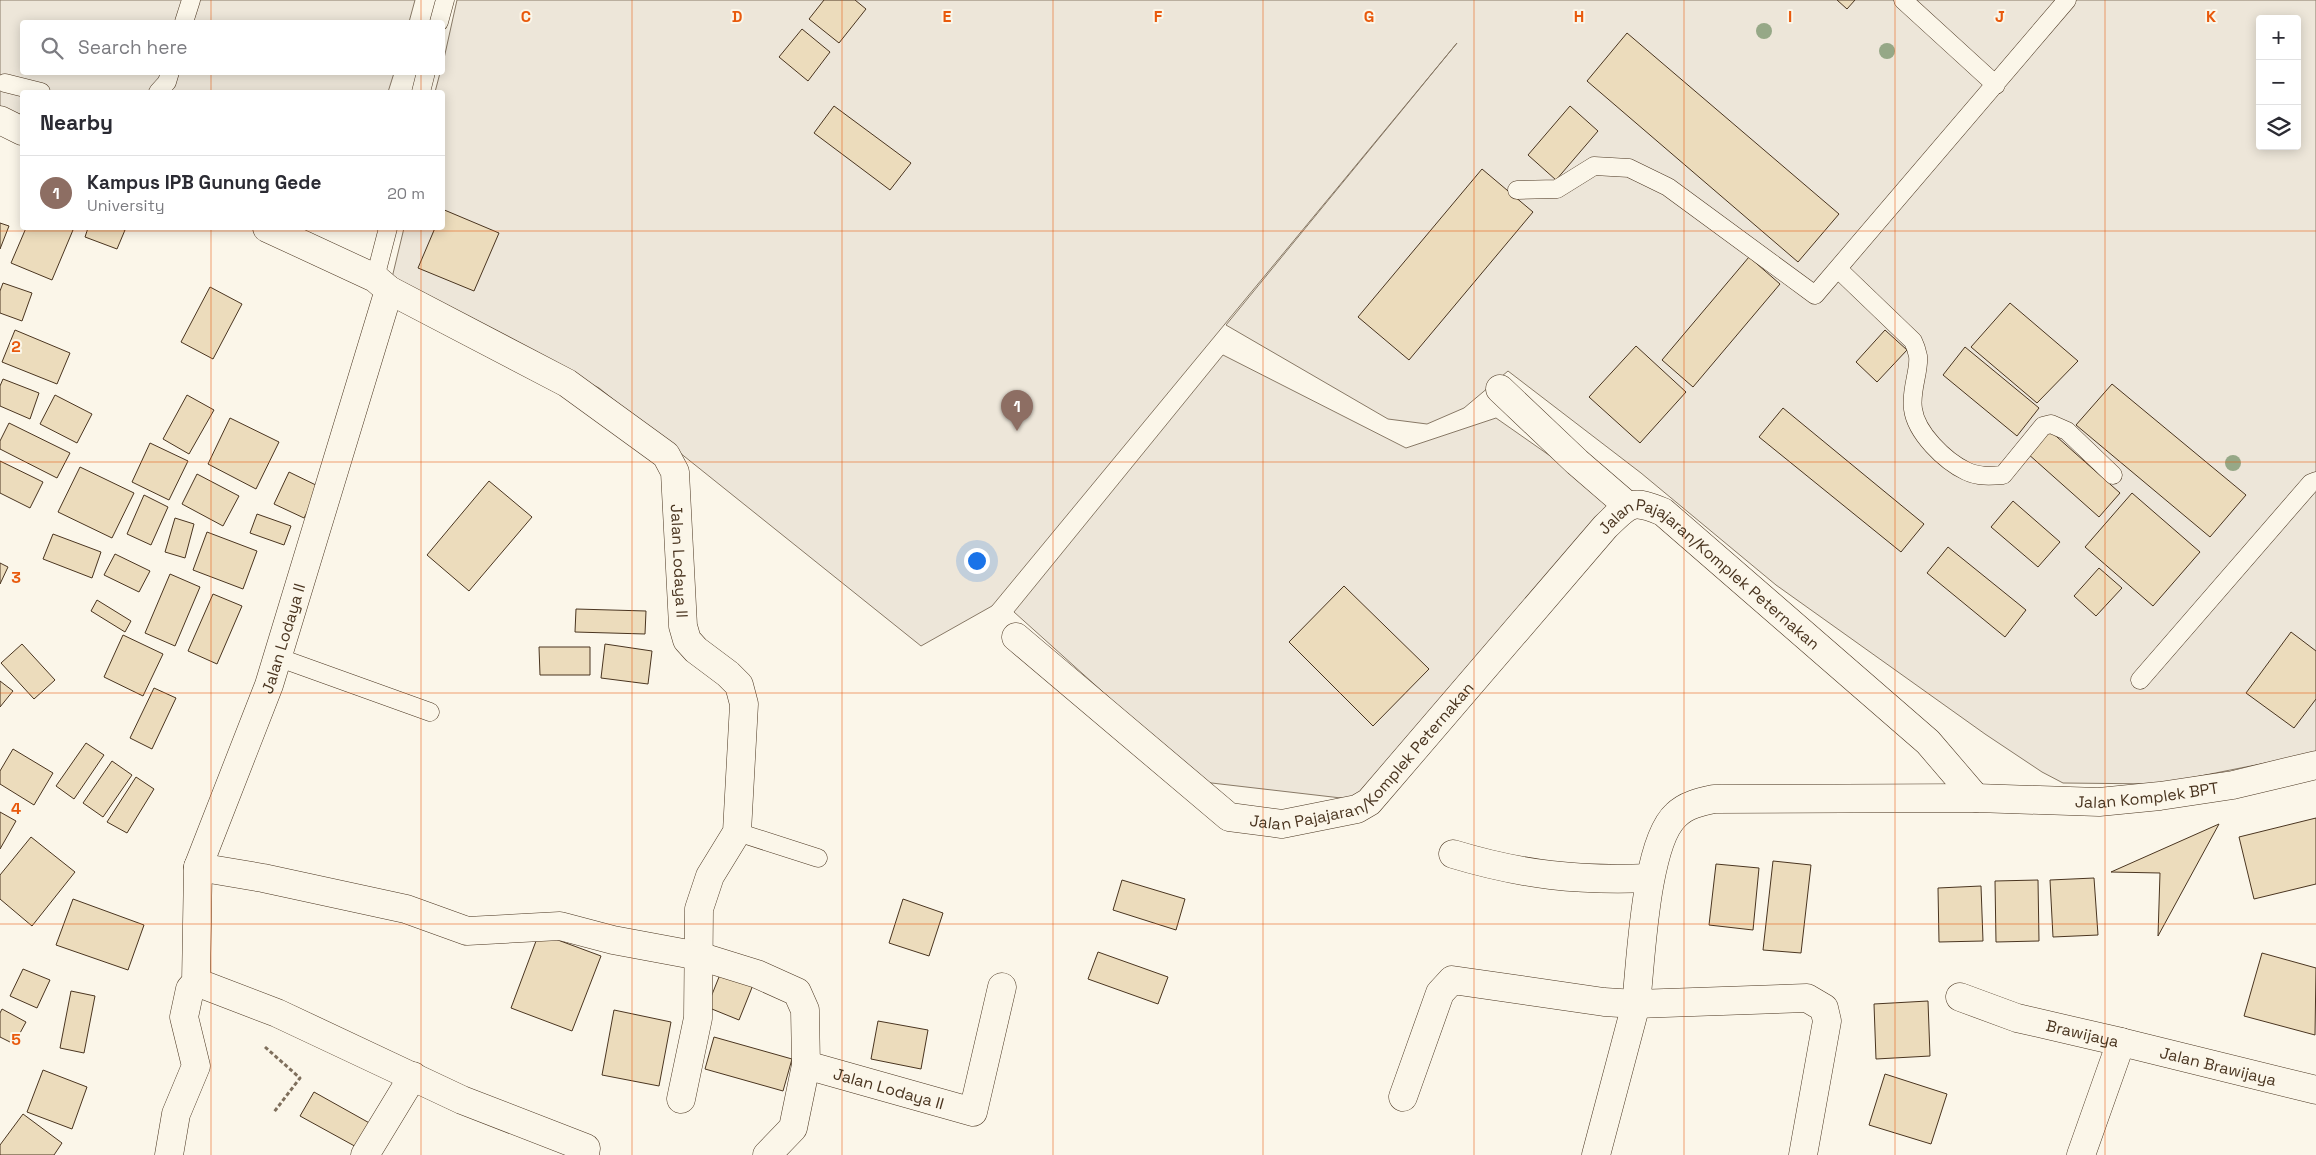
<!DOCTYPE html>
<html lang="en">
<head>
<meta charset="utf-8">
<style>
	:root { --surface:#fff; --page:#f2f2f3; --text:#2b2b33; --muted:#7c7c81; --line:#e1e1e2; --accent:#ea580c }
	body { margin:0; font-family:"Space Grotesk",sans-serif; background:var(--page); color:var(--text) }
	.controls { position:absolute; right:15px; top:15px; display:grid; overflow:hidden; border-radius:5px; box-shadow:0 2px 12px #0003 }
	.controls button { width:45px; height:45px; display:grid; place-items:center; padding:0; border:0; border-bottom:1px solid var(--line); background:var(--surface); color:var(--text); font:25px sans-serif }
	.you { position:absolute; left:976px; top:560px; width:18px; height:18px; margin:-12px; border:4px solid #fff; border-radius:50%; background:#1a73e8; box-shadow:0 0 0 8px #1a73e833 }
	.badge { display:grid; place-items:center; width:32px; height:32px; border-radius:50%; background:var(--accent); color:#fff; font-size:16px; font-weight:700 }
	.pin { position:absolute; translate:-50% -41px; filter:drop-shadow(0 1px 2px #0008) }
	.pin::after { content:''; position:absolute; top:26px; width:18px; height:15px; background:inherit; clip-path:polygon(0 0,100% 0,50% 100%) }
	.list { margin:0; padding:0; list-style:none }
	h2 { display:flex; justify-content:space-between; align-items:center; height:65px; margin:0; padding:0 20px; font-size:21px }
	h2 small { font-size:16px; font-weight:400; color:var(--muted) }
	.list li { display:grid; grid-template-columns:32px 1fr auto; gap:15px; align-items:center; box-sizing:border-box; height:75px; padding:0 20px; border-top:1px solid var(--line) }
	.list b { display:block; font-size:19px; white-space:nowrap }
	.list p { margin:0; font-size:16px; white-space:nowrap; color:var(--muted) }
	.list em { font-size:16px; font-style:normal; color:var(--muted) }
	.icon { flex:none; width:28px; height:28px; fill:none; stroke:currentColor; stroke-width:2; stroke-linecap:round; stroke-linejoin:round }
	.map { position:relative; flex:none; width:2316px; height:1155px; overflow:hidden }
	.search { position:absolute; background:var(--surface); box-shadow:0 2px 12px #0003; left:20px; top:20px; width:425px; height:55px; display:flex; align-items:center; gap:12px; box-sizing:border-box; padding:0 18px; border-radius:5px; color:var(--muted); font-size:19px }
	.panel { position:absolute; background:var(--surface); box-shadow:0 2px 12px #0003; left:20px; top:90px; width:425px; height:140px; border-radius:5px }
	.map>svg:first-child { display:block }
	.green { fill:#ede6d9; stroke:#887966; fill-rule:evenodd }
	.building { fill:#ecdcbc; stroke:#4a3520 }
	.lines { fill:none; stroke-linecap:round; stroke-linejoin:round }
	.lane-casing { stroke:#4a3520; stroke-width:19 }
	.street-casing { stroke:#4a3520; stroke-width:29 }
	.path { stroke:#7f6f5c; stroke-width:3; stroke-dasharray:4 2.5; stroke-linecap:butt }
	.lane { stroke:#fbf6e9; stroke-width:18 }
	.street { stroke:#fbf6e9; stroke-width:28 }
	.tree { fill:#96a887 }
	.grid { fill:none; stroke:#e8590c; stroke-width:1; stroke-opacity:0.55 }
	.labels { text-anchor:middle; stroke-width:4; stroke-linejoin:round; paint-order:stroke }
	.street-label { font-size:16px; fill:#4a3520; stroke:#fbf6e9 }
	.grid-label { font-size:16px; text-anchor:middle; font-weight:bold; fill:#e8590c; stroke:#fbf6e9; stroke-width:4; stroke-linejoin:round; paint-order:stroke }
</style>
</head>
<body>
<div class="map">
<svg width="2316" height="1155" viewBox="0 0 2316 1155">
	<rect width="100%" height="100%" fill="#fbf6e9"/>
	<path class="green" d="M 0,0 L 415,0 L 409,22 L 22,22 L 22,72 L 394,73 L 388,92 L 22,92 L 22,115 L 0,107 Z
		M 457,0 L 2316,0 L 2316,753 L 2160,784 L 2063,783 L 2042,772 L 1985,734 L 1776,585 L 1641,473 L 1508,371 L 1464,408 L 1427,424 L 1388,419 L 1226,325 L 1457,43 L 992,606 L 921,646 L 599,388 L 391,282 L 404,228 L 442,228 L 442,92 L 435,92 L 440,73 L 442,72 L 443,63 ZM 2260,19 L 2297,19 L 2297,146 L 2260,146 Z
		M 1223,355 L 1406,448 L 1496,418 L 1616,502 L 1367,801 L 1203,782 L 1014,612 Z"/>
	<path class="building" d="M 824,0 L 855,0 L 866,9 L 839,43 L 809,19 Z
		M 1837,0 L 1855,0 L 1847,9 Z
		M 802,29 L 830,52 L 808,81 L 779,57 Z
		M 1627,33 L 1839,214 L 1798,262 L 1587,81 Z
		M 834,106 L 911,163 L 890,190 L 814,133 Z
		M 1570,106 L 1598,131 L 1556,180 L 1528,155 Z
		M 1482,169 L 1533,212 L 1409,360 L 1358,317 Z
		M 442,209 L 499,233 L 474,291 L 418,268 L 435,228 L 442,228 Z
		M 0,223 L 9,226 L 0,249 Z
		M 26,228 L 67,228 L 73,230 L 52,280 L 11,263 Z
		M 88,228 L 118,228 L 125,230 L 117,249 L 85,237 Z
		M 1749,257 L 1780,284 L 1693,387 L 1662,360 Z
		M 3,283 L 32,293 L 22,321 L 0,313 L 0,291 Z
		M 210,287 L 242,304 L 213,359 L 181,342 Z
		M 2010,303 L 2078,361 L 2037,403 L 1971,347 Z
		M 15,330 L 70,353 L 57,384 L 2,362 Z
		M 1885,330 L 1907,350 L 1877,382 L 1856,362 Z
		M 1636,346 L 1686,392 L 1640,443 L 1589,397 Z
		M 1965,347 L 2039,408 L 2017,436 L 1943,375 Z
		M 3,379 L 39,393 L 30,419 L 0,406 L 0,386 Z
		M 2112,384 L 2246,495 L 2210,537 L 2076,425 Z
		M 55,395 L 92,414 L 77,443 L 40,424 Z
		M 187,395 L 214,410 L 189,454 L 163,439 Z
		M 1783,408 L 1924,524 L 1901,552 L 1759,437 Z
		M 230,418 L 279,442 L 256,489 L 208,464 Z
		M 9,423 L 70,453 L 57,478 L 0,449 L 0,441 Z
		M 2048,429 L 2120,493 L 2099,517 L 2027,453 Z
		M 150,443 L 188,461 L 169,500 L 132,482 Z
		M 0,461 L 43,482 L 30,508 L 0,493 Z
		M 80,467 L 134,493 L 112,538 L 58,512 Z
		M 289,472 L 320,487 L 304,518 L 274,504 Z
		M 197,474 L 239,496 L 223,526 L 182,504 Z
		M 489,481 L 532,517 L 469,591 L 427,555 Z
		M 2132,493 L 2200,552 L 2153,606 L 2085,547 Z
		M 144,495 L 168,507 L 151,545 L 127,534 Z
		M 2013,501 L 2060,542 L 2038,567 L 1991,527 Z
		M 257,514 L 291,526 L 284,545 L 250,533 Z
		M 175,518 L 194,524 L 185,558 L 165,552 Z
		M 207,532 L 257,551 L 243,589 L 193,570 Z
		M 53,534 L 101,552 L 92,578 L 43,559 Z
		M 1948,547 L 2026,610 L 2005,637 L 1927,573 Z
		M 115,554 L 150,571 L 139,592 L 104,575 Z
		M 0,563 L 8,567 L 0,584 Z
		M 2099,568 L 2122,588 L 2096,616 L 2074,596 Z
		M 170,574 L 200,587 L 175,646 L 145,633 Z
		M 1344,586 L 1429,669 L 1373,726 L 1289,642 Z
		M 213,594 L 242,606 L 217,664 L 188,651 Z
		M 97,600 L 131,621 L 125,632 L 91,611 Z
		M 576,609 L 646,611 L 645,634 L 575,632 Z
		M 2291,632 L 2316,651 L 2316,699 L 2294,728 L 2246,693 Z
		M 123,635 L 163,654 L 143,696 L 104,677 Z
		M 22,644 L 55,680 L 34,699 L 1,663 Z
		M 605,644 L 652,651 L 648,684 L 601,678 Z
		M 539,647 L 590,647 L 590,675 L 540,675 Z
		M 0,681 L 13,691 L 0,707 Z
		M 154,688 L 176,698 L 152,749 L 130,738 Z
		M 86,743 L 104,755 L 74,799 L 56,786 Z
		M 13,749 L 53,773 L 34,805 L 0,784 L 0,771 Z
		M 112,761 L 132,775 L 103,817 L 83,803 Z
		M 136,777 L 154,789 L 127,833 L 107,822 Z
		M 0,812 L 16,821 L 0,849 Z
		M 2316,818 L 2316,884 L 2254,899 L 2239,837 Z
		M 2219,824 L 2158,936 L 2160,873 L 2111,872 Z
		M 31,837 L 75,872 L 32,926 L 0,899 L 0,875 Z
		M 1773,861 L 1811,865 L 1801,953 L 1763,950 Z
		M 1716,864 L 1759,868 L 1753,930 L 1709,925 Z
		M 2094,878 L 2098,935 L 2053,937 L 2050,880 Z
		M 1122,880 L 1185,899 L 1176,930 L 1113,910 Z
		M 2038,880 L 2039,941 L 1996,942 L 1995,881 Z
		M 1981,886 L 1983,941 L 1939,942 L 1938,888 Z
		M 73,899 L 144,925 L 128,970 L 56,945 Z
		M 903,899 L 943,913 L 929,956 L 889,943 Z
		M 539,933 L 601,956 L 572,1031 L 511,1008 Z
		M 1098,952 L 1168,977 L 1158,1004 L 1088,979 Z
		M 2262,953 L 2316,968 L 2315,1035 L 2244,1016 Z
		M 723,967 L 755,980 L 739,1020 L 707,1007 Z
		M 23,969 L 50,980 L 37,1008 L 10,996 Z
		M 71,991 L 95,996 L 84,1053 L 60,1048 Z
		M 1928,1001 L 1930,1056 L 1876,1059 L 1874,1004 Z
		M 2,1009 L 26,1022 L 14,1044 L 0,1037 L 0,1013 Z
		M 614,1010 L 671,1022 L 659,1086 L 602,1075 Z
		M 878,1021 L 928,1030 L 921,1069 L 871,1059 Z
		M 714,1037 L 792,1059 L 783,1091 L 705,1069 Z
		M 43,1070 L 87,1087 L 72,1129 L 27,1112 Z
		M 1885,1074 L 1947,1094 L 1931,1144 L 1869,1125 Z
		M 314,1092 L 373,1125 L 360,1149 L 300,1116 Z
		M 23,1114 L 62,1143 L 54,1155 L 0,1155 L 0,1145 Z"/>
	<g class="lines">
		<defs>
			<path id="lane" d="M 1903,0 L 1996,85
				M 184,22 L 191,0
				M 439,22 L 445,0
				M 5,83 L 41,92
				M 158,92 L 167,82 L 170,72
				M 421,92 L 426,72
				M 1517,190 L 1557,189 L 1594,166 L 1629,168 L 1668,187 L 1815,295 L 2067,0
				M 1838,269 L 1913,341 C 1915,345 1917,351 1918,356 C 1920,370 1910,391 1913,409 C 1916,433 1945,461 1966,471 C 1978,477 1991,476 2003,475 L 2043,426 L 2051,424 L 2067,431 L 2113,475
				M 375,278 L 388,228
				M 277,657 L 430,712
				M 2140,680 L 2311,483 L 2316,481
				M 737,832 L 818,858"/>
			<g id="street">
				<path d="M 0,120 L 22,131"/>
				<path id="s1" d="M 267,228 L 375,278 L 389,290 L 567,383 L 666,455 L 675,472 L 683,626 L 687,640 L 696,650 L 728,674 L 739,685 L 744,704 L 737,832 L 710,876 L 699,909 L 698,1018 L 681,1099"/>
				<path d="M 1500,389 L 1577,462 L 1628,506"/>
				<path id="s2" d="M 1016,637 L 1229,817 L 1282,824 L 1357,809 L 1369,802 L 1605,527 C 1629,504 1630,498 1663,512 L 1928,742 L 1976,798"/>
				<path d="M 1453,854 C 1522,875 1579,881 1650,878"/>
				<path d="M 198,867 L 263,878 L 406,909 L 467,931 L 560,926 L 613,940 L 699,956 L 757,974 L 797,992 L 805,1010 L 806,1065 L 793,1128 L 767,1155"/>
				<path d="M 196,982 L 277,1013 L 462,1100 L 586,1148 L 585,1155"/>
				<path id="s3" d="M 1960,997 L 2017,1018 L 2121,1042 L 2081,1155"/>
				<path id="s4" d="M 2121,1042 L 2316,1090"/>
				<path id="s5" d="M 806,1065 L 973,1112 L 1002,987"/>
				<path d="M 1403,1097 L 1440,993 L 1452,980 L 1604,1002 L 1636,1004 L 1596,1155"/>
				<path id="s6" d="M 169,1155 L 176,1114 L 196,1066 L 184,1017 L 190,989 L 196,982 L 198,867 L 269,685 L 389,290"/>
				<path d="M 365,1155 L 413,1076"/>
				<path id="s7" d="M 1803,1155 L 1827,1021 L 1824,1008 L 1807,998 L 1636,1004 C 1641,962 1645,843 1676,815 C 1686,805 1700,802 1714,799 L 1976,798 L 2099,802 L 2160,796 L 2233,785 L 2316,765"/>
			</g>
		</defs>
		<use href="#lane" class="lane-casing"/>
		<use href="#street" class="street-casing"/>
		<path class="path" d="M 265,1047 L 300,1078 L 274,1112"/>
		<use href="#lane" class="lane"/>
		<use href="#street" class="street"/>
	</g>
	<g class="tree">
		<circle cx="1764" cy="31" r="8"/>
		<circle cx="1887" cy="51" r="8"/>
		<circle cx="2233" cy="463" r="8"/>
	</g>
	<path class="grid" d="M 211,0 L 211,22M 421,0 L 421,22M 632,0 L 632,1155M 842,0 L 842,1155M 1053,0 L 1053,1155M 1263,0 L 1263,1155M 1474,0 L 1474,1155M 1684,0 L 1684,1155M 1895,0 L 1895,1155M 2105,0 L 2105,1155M 211,72 L 211,92M 421,72 L 421,92M 211,228 L 211,1155M 421,228 L 421,1155M 0,231 L 2316,231M 0,462 L 2316,462M 0,693 L 2316,693M 0,924 L 2316,924"/>
	<g class="labels">
		<g class="street-label">
			<text dy="6" stroke="none"><textPath href="#s1" startOffset="569">Jalan Lodaya II</textPath></text>
			<text dy="6" stroke="none"><textPath href="#s2" startOffset="918">Jalan Pajajaran/Komplek Peternakan</textPath></text>
			<text dy="6" stroke="none"><textPath href="#s6" startOffset="541">Jalan Lodaya II</textPath></text>
			<text dy="6" stroke="none"><textPath href="#s2" startOffset="439">Jalan Pajajaran/Komplek Peternakan</textPath></text>
			<text dy="6" stroke="none"><textPath href="#s7" startOffset="1011">Jalan Komplek BPT</textPath></text>
			<text dy="6" stroke="none"><textPath href="#s3" startOffset="128">Brawijaya</textPath></text>
			<text dy="6" stroke="none"><textPath href="#s4" startOffset="100">Jalan Brawijaya</textPath></text>
			<text dy="6" stroke="none"><textPath href="#s5" startOffset="86">Jalan Lodaya II</textPath></text>
		</g>
	</g>
	<g class="grid-label">
		<text x="526" y="22">C</text>
		<text x="737" y="22">D</text>
		<text x="947" y="22">E</text>
		<text x="1158" y="22">F</text>
		<text x="1369" y="22">G</text>
		<text x="1579" y="22">H</text>
		<text x="1790" y="22">I</text>
		<text x="2000" y="22">J</text>
		<text x="2211" y="22">K</text>
		<text x="16" y="352">2</text>
		<text x="16" y="583">3</text>
		<text x="16" y="814">4</text>
		<text x="16" y="1045">5</text>
	</g>
</svg>
<div class="controls">
<button>+</button>
<button>−</button>
<button><svg class="icon" aria-label="layers" viewBox="0 0 24 24"><path d="M12 4l9 5-9 5-9-5zM3 14l9 5 9-5"/></svg></button>
</div>
<div class="you"></div>
<div class="pin badge" style="left:1017px;top:431px;background:#8d6e63">1</div>
<div class="search"><svg class="icon" aria-label="search" viewBox="0 0 24 24"><circle cx="10" cy="10" r="6"/><path d="M15 15l6 6"/></svg>Search here</div>
<section class="panel">
<h2>Nearby<small></small></h2>
<ul class="list">
<li><span class="badge" style="background:#8d6e63">1</span><div><b>Kampus IPB Gunung Gede</b><p>University</p></div><em>20 m</em></li>
</ul>
</section>
</div>
</body>
</html>
